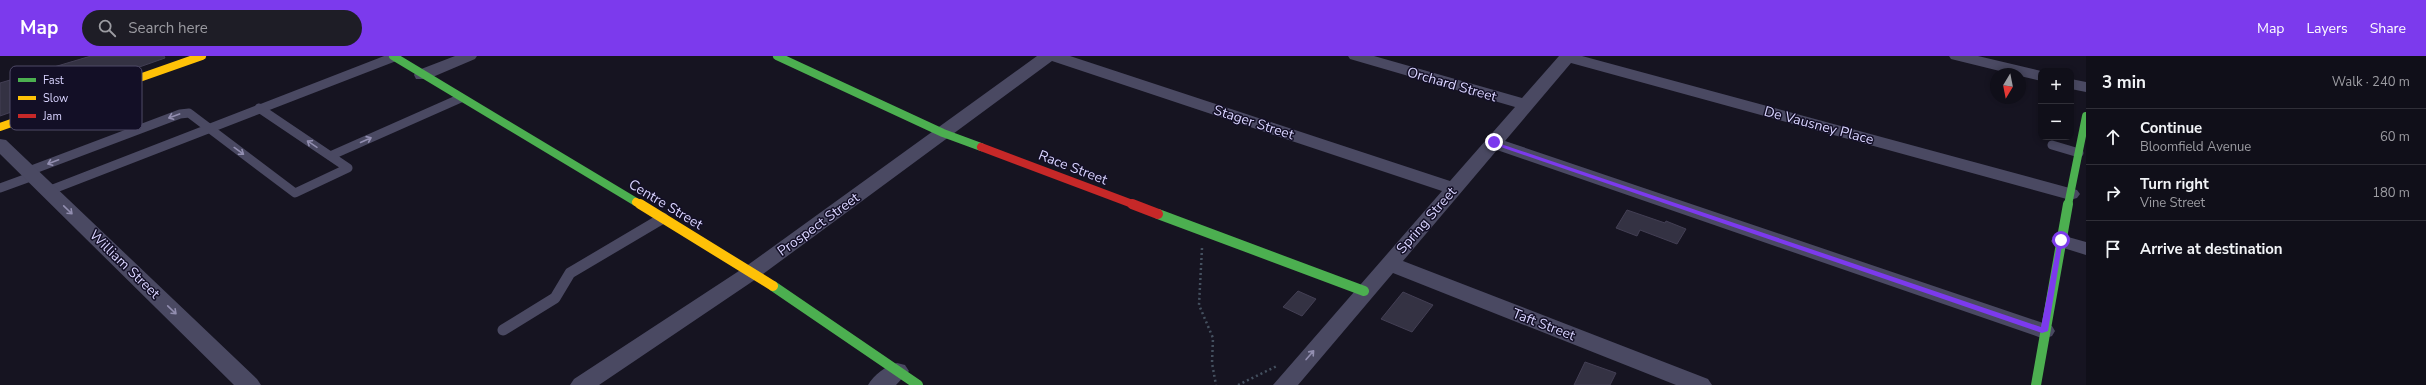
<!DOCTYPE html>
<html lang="en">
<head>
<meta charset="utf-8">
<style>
	:root { --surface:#100f19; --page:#1e1d26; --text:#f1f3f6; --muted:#9c9ca2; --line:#302f38; --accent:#7c3aed }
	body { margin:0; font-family:"Nunito Sans",sans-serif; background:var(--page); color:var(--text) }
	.controls { position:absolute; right:12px; top:12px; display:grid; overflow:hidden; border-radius:8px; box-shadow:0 2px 6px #0003 }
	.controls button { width:36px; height:36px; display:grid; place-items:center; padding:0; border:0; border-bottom:1px solid var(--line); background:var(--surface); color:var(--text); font:20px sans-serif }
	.compass { position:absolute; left:1990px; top:12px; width:36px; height:36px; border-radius:50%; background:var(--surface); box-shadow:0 2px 6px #0003; rotate:190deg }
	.stop { position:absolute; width:12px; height:12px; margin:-9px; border:3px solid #7c3aed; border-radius:50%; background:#fff }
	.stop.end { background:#7c3aed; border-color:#fff; box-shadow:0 1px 4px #0008 }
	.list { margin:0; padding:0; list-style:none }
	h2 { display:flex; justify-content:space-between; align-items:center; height:52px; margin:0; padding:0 16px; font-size:17px }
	h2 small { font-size:13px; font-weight:400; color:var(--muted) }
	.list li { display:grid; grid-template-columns:26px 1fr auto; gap:12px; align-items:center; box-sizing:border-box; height:56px; padding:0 16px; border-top:1px solid var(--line) }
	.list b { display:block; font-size:15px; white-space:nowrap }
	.list p { margin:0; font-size:13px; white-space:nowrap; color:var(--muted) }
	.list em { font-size:13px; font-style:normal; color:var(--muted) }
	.icon { flex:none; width:22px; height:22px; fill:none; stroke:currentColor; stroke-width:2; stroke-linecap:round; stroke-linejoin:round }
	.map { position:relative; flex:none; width:2086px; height:329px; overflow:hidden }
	header { display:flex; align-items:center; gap:24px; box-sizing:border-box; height:56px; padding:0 20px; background:var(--accent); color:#fff }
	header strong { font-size:19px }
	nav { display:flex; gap:22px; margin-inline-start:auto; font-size:14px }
	.search { width:280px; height:36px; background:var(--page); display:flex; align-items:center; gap:10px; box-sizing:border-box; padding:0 14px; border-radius:22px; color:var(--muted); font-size:15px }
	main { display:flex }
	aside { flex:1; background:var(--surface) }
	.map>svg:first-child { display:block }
	.building { fill:#343243; stroke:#433f54 }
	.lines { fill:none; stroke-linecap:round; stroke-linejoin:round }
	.path { stroke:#44505f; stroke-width:2.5; stroke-dasharray:2 3; stroke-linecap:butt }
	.lane-far1 { stroke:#4a4962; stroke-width:9 }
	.lane { stroke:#4a4962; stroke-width:11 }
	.street { fill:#4a4962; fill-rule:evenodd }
	.fast-far1 { stroke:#4caf50; stroke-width:8 }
	.fast { stroke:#4caf50; stroke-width:10 }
	.slow-far1 { stroke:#ffc107; stroke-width:8 }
	.slow { stroke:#ffc107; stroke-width:10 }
	.jam-far1 { stroke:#c62828; stroke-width:8 }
	.jam { stroke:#c62828; stroke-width:10 }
	.oneway { stroke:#928eb0 }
	.route { fill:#7c3aed }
	.labels { text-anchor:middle; stroke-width:3; stroke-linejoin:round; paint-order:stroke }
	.street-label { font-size:14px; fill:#d9d4ff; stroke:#130f26 }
	.key { fill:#130f26; stroke:#4e4a67; stroke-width:1 }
	.key-label { font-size:11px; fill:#d9d4ff }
</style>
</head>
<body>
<header>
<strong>Map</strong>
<div class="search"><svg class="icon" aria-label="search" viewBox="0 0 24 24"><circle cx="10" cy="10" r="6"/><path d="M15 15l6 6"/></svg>Search here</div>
<nav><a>Map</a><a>Layers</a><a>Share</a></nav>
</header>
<main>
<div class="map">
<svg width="2086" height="329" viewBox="0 0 2086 329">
	<rect width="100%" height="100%" fill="#161421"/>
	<path class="building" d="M 91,0 L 164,0 L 165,2 L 0,60 L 0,27 Z
		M 1627,154 L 1665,167 L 1666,165 L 1686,173 L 1677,188 L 1640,174 L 1637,180 L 1616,172 Z
		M 1298,235 L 1316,243 L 1302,260 L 1283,251 Z
		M 1403,236 L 1433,249 L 1412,276 L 1381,263 Z
		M 1585,306 L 1616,317 L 1610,329 L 1574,329 Z"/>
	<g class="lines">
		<path class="path" d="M 1202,192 L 1199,249 L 1213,282 L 1212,307 L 1216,329
			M 1238,329 L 1277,310"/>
		<path class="lane-far1" d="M 2052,89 L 2079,97
			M 330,100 L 461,42
			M 29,115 L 180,58 L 189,57 L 295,137 L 348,112 L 259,52
			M 0,132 L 33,120
			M 48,135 L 394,1"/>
		<path class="lane" d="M 503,274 L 555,242 L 570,217 L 663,162"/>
		<path class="street" d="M 455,0 L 477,0 L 475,3 L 428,23 L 416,23 L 414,19 L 416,15 Z
			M 1037,0 L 1070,0 L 1450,125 L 1515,51 L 1350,3 L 1348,0 L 1374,0 L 1522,42 L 1559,0 L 1582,0 L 2077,134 L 2080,138 L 2077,142 L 2070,144 L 2063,142 L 1571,7 L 1505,85 L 2052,270 L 2055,275 L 2052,280 L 2044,283 L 2036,280 L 1497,94 L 1403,205 L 1708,323 L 1712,329 L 1676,329 L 1393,217 L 1298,329 L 1273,329 L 1442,135 L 1052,5 L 759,221 L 599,329 L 570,329 L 574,323 L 745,211 Z
			M 1949,0 L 1978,0 L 2041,15 L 2041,25 L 2020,20 L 2020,18 L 2012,18 L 1951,3 Z
			M 2071,23 L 2086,26 L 2086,36 L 2071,33 Z
			M 0,83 L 6,84 L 257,323 L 261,329 L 234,329 L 0,98 Z
			M 2061,179 L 2086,186 L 2086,199 L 2054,189 L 2051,185 L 2054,181 Z
			M 897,307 L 905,309 L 909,315 L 896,329 L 868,329 C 874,319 885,310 897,307 Z"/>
		<path class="fast-far1" d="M 393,0 L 636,146
			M 777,0 L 943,77 L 981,91
			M 2068,149 L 2086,60"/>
		<path class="fast" d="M 1158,158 L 1364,235
			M 773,230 L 918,329
			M 2036,329 L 2068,148"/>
		<path class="slow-far1" d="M 0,71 L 202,0
			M 636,146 L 641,149"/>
		<path class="slow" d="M 640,148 L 773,230"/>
		<path class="jam-far1" d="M 981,91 L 1135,149"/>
		<path class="jam" d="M 1132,148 L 1158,158"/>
	</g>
	<defs><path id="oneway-shaft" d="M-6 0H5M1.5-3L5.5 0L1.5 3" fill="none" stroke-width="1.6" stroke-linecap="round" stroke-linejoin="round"/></defs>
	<g class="oneway">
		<use href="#oneway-shaft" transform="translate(174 60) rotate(160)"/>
		<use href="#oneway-shaft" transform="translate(366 84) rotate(-24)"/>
		<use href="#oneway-shaft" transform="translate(312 88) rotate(-146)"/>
		<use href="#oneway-shaft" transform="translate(239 95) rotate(36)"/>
		<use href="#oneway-shaft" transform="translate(53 106) rotate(159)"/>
		<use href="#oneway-shaft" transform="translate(68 154) rotate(44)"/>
		<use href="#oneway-shaft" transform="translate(172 254) rotate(44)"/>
		<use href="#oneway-shaft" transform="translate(1310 299) rotate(-49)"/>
	</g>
	<path class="route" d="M 1492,85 L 2041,271 L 2058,184 L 2063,183 L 2048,275 L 2042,277 L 1492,88 Z"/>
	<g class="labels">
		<g class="street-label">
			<text transform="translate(1452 28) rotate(16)" y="5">Orchard Street</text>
			<text transform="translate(1254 66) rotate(18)" y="5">Stager Street</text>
			<text transform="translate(1819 69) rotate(15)" y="5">De Vausney Place</text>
			<text transform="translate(1073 111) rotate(21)" y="5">Race Street</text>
			<text transform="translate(666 148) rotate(31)" y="5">Centre Street</text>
			<text transform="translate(1426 164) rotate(-49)" y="5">Spring Street</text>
			<text transform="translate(818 168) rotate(-36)" y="5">Prospect Street</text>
			<text transform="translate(125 208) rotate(44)" y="5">William Street</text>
			<text transform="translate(1544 268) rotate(21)" y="5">Taft Street</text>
		</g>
	</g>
	<rect x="10" y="10" width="132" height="64" rx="6" class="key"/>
	<rect x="18" y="22" width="18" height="4" fill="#4caf50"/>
	<rect x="18" y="40" width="18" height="4" fill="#ffc107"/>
	<rect x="18" y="58" width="18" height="4" fill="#c62828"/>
	<g class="key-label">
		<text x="43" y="28">Fast</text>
		<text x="43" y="46">Slow</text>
		<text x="43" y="64">Jam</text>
	</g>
</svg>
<div class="controls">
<button>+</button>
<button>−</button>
</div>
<svg class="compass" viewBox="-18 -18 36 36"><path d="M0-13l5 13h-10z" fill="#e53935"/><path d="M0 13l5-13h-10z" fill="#9c9ca2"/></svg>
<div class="stop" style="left:2061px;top:184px"></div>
<div class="stop end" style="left:1494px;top:86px"></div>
</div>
<aside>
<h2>3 min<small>Walk · 240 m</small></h2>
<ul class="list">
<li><svg class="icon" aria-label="ahead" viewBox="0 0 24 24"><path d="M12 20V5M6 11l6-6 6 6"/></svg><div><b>Continue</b><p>Bloomfield Avenue</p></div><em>60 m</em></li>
<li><svg class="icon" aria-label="right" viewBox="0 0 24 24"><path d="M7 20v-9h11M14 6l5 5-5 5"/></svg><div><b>Turn right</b><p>Vine Street</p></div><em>180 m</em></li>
<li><svg class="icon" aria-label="arrive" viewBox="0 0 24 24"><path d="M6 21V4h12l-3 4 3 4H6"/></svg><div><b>Arrive at destination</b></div></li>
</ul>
</aside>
</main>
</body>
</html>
